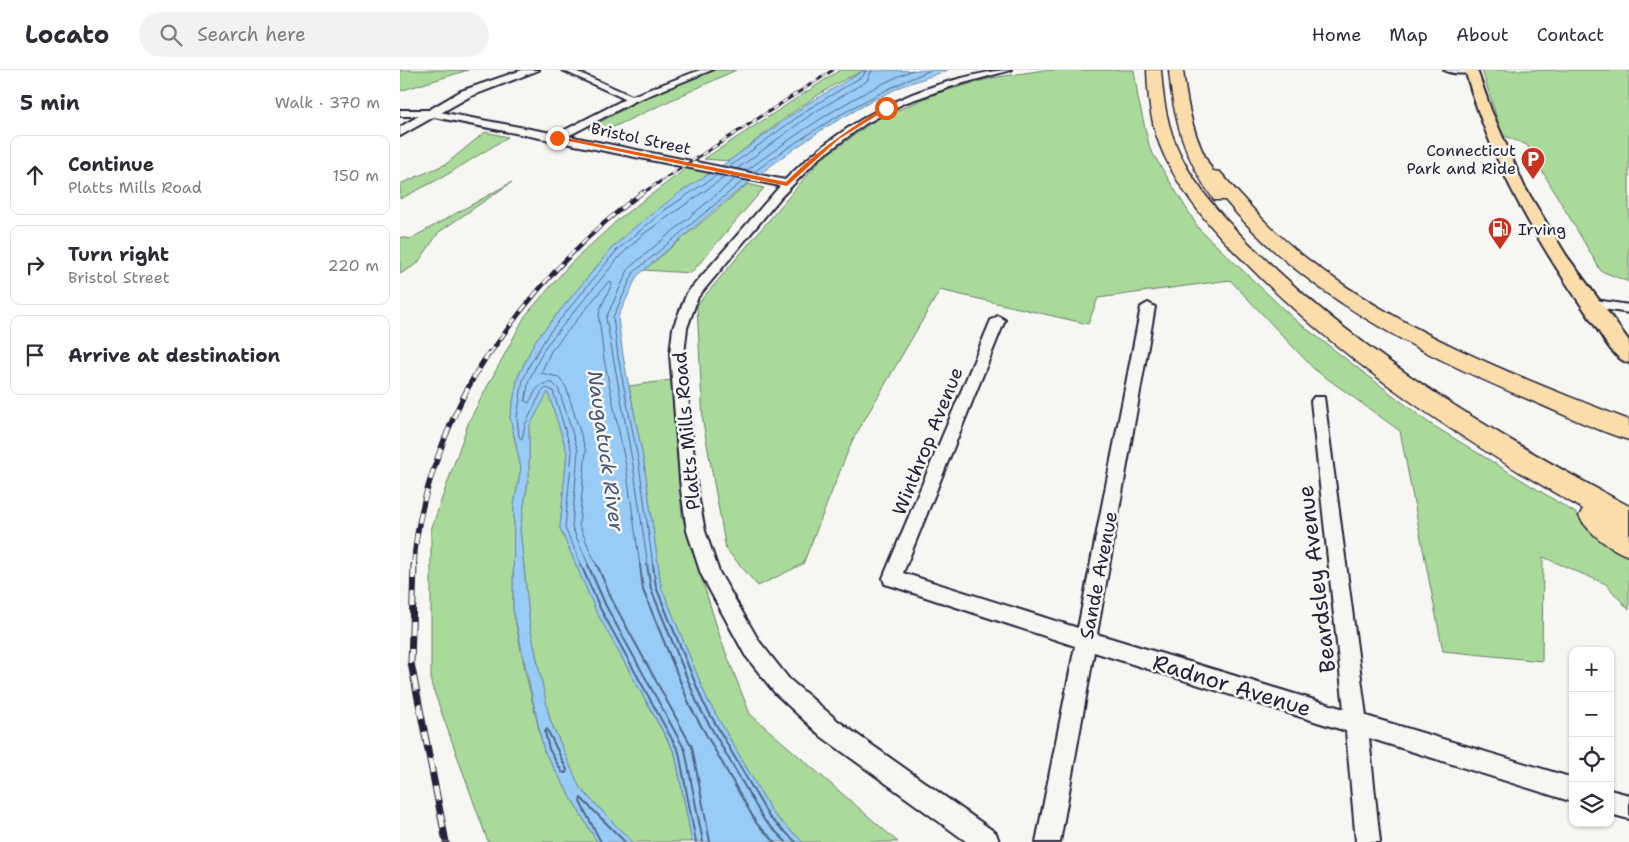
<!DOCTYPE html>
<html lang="en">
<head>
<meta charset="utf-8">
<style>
	:root { --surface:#fff; --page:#f2f2f3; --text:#2b2b33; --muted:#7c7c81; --line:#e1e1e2 }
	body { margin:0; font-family:"Shantell Sans",sans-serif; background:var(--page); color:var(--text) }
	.controls { position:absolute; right:15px; bottom:15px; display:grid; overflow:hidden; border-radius:10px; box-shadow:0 1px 4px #0004 }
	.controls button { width:45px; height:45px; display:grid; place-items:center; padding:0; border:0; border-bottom:1px solid var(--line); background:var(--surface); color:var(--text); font:25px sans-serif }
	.stop { position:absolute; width:15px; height:15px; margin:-11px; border:4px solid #ea580c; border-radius:50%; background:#fff }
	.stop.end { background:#ea580c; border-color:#fff; box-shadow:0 1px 5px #0008 }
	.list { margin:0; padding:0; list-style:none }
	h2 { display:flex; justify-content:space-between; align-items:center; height:65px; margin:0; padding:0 20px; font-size:21px }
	h2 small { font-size:16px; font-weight:400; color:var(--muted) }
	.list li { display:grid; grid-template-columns:32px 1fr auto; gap:15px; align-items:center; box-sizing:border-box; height:80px; margin:0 10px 10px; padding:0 10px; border:1px solid var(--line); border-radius:10px }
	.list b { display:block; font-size:19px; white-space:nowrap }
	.list p { margin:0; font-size:16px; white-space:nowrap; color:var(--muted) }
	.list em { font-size:16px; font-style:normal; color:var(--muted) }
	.icon { flex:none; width:28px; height:28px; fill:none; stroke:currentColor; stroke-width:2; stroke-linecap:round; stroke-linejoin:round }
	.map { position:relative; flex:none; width:1229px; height:772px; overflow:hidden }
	header { display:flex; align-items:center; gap:30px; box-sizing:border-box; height:70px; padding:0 25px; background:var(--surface); border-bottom:1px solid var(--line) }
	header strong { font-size:24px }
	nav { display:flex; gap:28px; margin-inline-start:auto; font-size:18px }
	.search { width:350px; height:45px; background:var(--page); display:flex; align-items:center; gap:12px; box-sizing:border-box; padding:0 18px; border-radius:28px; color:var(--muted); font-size:19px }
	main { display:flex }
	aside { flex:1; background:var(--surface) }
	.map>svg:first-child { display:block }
	.green { fill:#aada9a; stroke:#667e6a }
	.water { fill:#98ccf6; stroke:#6988ab }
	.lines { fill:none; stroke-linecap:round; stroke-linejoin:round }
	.shore-far1 { stroke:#516686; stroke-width:1 }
	.shore { stroke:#516686; stroke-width:2 }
	.minor-casing { stroke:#22223b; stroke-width:4 }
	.tertiary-casing { stroke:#22223b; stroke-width:4 }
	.secondary-casing { stroke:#22223b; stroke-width:4 }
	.primary-casing { stroke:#22223b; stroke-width:4 }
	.motorway-casing { stroke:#22223b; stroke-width:3 }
	.minor { fill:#f6f6f2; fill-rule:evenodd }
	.tertiary { fill:#f6f6f2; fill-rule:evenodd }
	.secondary { fill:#f6f6f2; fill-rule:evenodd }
	.primary { fill:#faddab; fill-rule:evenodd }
	.motorway { fill:#faddab; fill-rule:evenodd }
	.rail-far3-casing { stroke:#22223b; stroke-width:3 }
	.rail-far2-casing { stroke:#22223b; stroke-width:4.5 }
	.rail-far1-casing { stroke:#22223b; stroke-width:5.5 }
	.rail-casing { stroke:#22223b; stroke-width:7 }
	.rail-far3 { stroke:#f6f6f2; stroke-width:2; stroke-dasharray:6; stroke-linecap:butt }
	.rail-far2 { stroke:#f6f6f2; stroke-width:3; stroke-dasharray:9; stroke-linecap:butt }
	.rail-far1 { stroke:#f6f6f2; stroke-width:4; stroke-dasharray:11; stroke-linecap:butt }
	.rail { stroke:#f6f6f2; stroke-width:5; stroke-dasharray:14; stroke-linecap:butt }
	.route { fill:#ea580c }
	.labels { text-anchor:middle; stroke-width:5; stroke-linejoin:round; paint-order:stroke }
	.far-street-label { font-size:16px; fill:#22223b; stroke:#f6f6f2 }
	.far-poi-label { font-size:16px; fill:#22223b; stroke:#f6f6f2; text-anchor:end }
	.street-label { font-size:19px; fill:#22223b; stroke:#f6f6f2 }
	.water-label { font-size:20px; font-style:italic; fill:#455573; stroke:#f6f6f2 }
	.near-street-label { font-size:22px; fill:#22223b; stroke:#f6f6f2 }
</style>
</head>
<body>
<header>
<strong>Locato</strong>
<div class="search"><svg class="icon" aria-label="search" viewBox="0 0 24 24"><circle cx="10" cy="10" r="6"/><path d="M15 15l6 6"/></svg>Search here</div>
<nav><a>Home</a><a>Map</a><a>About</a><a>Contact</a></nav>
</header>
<main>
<aside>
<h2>5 min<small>Walk · 370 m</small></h2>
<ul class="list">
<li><svg class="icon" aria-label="ahead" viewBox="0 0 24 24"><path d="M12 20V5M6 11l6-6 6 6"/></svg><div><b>Continue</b><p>Platts Mills Road</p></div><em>150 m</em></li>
<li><svg class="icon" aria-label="right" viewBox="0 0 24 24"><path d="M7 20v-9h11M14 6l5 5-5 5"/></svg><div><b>Turn right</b><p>Bristol Street</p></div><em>220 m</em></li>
<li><svg class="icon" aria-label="arrive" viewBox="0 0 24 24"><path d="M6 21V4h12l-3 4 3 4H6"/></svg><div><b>Arrive at destination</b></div></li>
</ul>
</aside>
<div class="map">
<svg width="1229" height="772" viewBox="0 0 1229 772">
	<rect width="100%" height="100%" fill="#f6f6f2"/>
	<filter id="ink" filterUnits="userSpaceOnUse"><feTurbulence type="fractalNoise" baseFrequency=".02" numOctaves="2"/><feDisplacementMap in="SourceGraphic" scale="10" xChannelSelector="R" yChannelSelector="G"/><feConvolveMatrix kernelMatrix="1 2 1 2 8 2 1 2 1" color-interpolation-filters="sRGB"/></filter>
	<g filter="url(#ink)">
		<path class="green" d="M 0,0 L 68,0 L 0,21 Z
			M 315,0 L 336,0 L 207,60 L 188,59 L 242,29 Z
			M 440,0 L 466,0 C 418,18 370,61 329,91 L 304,89 Z
			M 644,0 L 734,0 L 738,28 L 750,79 L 799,159 L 894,249 L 1029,353 L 1174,442 L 1229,488 L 1229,540 L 1206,514 L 1143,487 L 1142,591 L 1043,581 L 1000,361 L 914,299 L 830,210 L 698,228 L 688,254 L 540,220 L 452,371 L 403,494 L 358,516 L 326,479 L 303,352 L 297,235 L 420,90 L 475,50 L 537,23 L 592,8 Z
			M 1082,0 L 1229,0 L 1229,212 L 1201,201 L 1127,75 L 1102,65 Z
			M 85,62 L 108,67 L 43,107 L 0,129 L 0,114 L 46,94 Z
			M 287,98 L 310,103 L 235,157 L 212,178 L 135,271 L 118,307 L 110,347 L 121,398 L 114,435 L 113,539 L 125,600 L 144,681 L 197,772 L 88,772 L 31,613 L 31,460 L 69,351 L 125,246 L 169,195 L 221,147 Z
			M 112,112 L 39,162 L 17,194 L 0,204 L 0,167 L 10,169 Z
			M 348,114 L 364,118 L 291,203 L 244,200 Z
			M 271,310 L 282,446 L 322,573 L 350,644 L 498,772 L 403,772 L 373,744 L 307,629 L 261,516 L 244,393 L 229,316 Z
			M 148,321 L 167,382 L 160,458 L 196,541 L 275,684 L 292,772 L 232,772 L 180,718 L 150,650 L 130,557 L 120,459 L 129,405 L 129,357 Z"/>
		<path class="water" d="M 548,0 L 502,16 L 472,31 L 426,57 L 381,88 L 321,134 L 237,206 L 218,247 L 223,286 L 244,393 L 261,516 L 307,629 L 373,744 L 403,772 L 292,772 L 275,683 L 196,541 L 160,458 L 167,382 L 148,322 L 129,357 L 129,405 L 120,459 L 130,557 L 150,650 L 180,718 L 232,772 L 197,772 L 144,681 L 113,539 L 114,435 L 121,398 L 110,347 L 118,307 L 135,271 L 212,178 L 235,157 L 282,121 L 329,91 L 407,34 L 463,1 Z"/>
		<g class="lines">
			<path class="shore-far1" d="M 329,97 L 410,38 L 463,6 L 466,0
				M 337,99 L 413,43 L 467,11 L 472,0
				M 346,101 C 399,62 452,25 513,0
				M 354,102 C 409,61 467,26 531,0
				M 182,496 L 165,458 L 172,382 L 153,321 L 147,318 L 142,321 L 125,355 L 122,369 L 119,367 L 117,347 L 123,310 L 130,294 L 149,263 L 217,180 L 265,140 L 317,105
				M 189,496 L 172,457 L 178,381 L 159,320 L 153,313 C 139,311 135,322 129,333 L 125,331 L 129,310 L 145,277 L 220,186 L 242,165 L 326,106
				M 197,496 L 179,455 L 186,381 L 166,317 L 158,307 L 141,303 L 151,281 L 209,211 L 212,214 L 200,239 L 199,248 L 204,289 L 226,396 L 240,496
				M 248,496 L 233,395 L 206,248 L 229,198 L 336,108
				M 253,496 L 239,394 L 218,287 L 213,247 L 234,202 L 344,110"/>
			<path class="shore" d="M 181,495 L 200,538 L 279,682 L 296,772
				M 188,495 L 206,536 L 285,680 L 303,772
				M 197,495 L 213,532 L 292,677 L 310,772
				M 240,495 L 243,520 L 291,638 L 357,754 L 375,772
				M 247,495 L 251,519 L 298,635 L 364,750 L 386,772
				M 253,495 L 256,517 L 303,632 L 369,747 L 396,772
				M 147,659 L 167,700 L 166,703 L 162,702 L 149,679 L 145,662 Z
				M 201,772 L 180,732 L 181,728 L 225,772"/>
			<defs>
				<path id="minor" d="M 162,0 L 173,0 L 232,26 L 300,0 L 312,0 L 235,31 L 168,66 L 385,110 C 435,60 493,25 562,8 C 579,4 594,0 611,0 L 553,16 L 504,33 L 465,54 L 418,89 L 381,127 L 298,227 L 287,258 L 284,284 L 297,420 L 305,461 L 319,502 L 359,571 L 389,609 L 438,651 L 596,763 L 599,772 L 567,772 L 422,667 L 375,623 L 345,585 L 301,504 L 287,461 L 281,420 L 270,284 L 273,258 L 287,223 L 380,116 L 29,46 L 24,43 L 29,40 L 157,64 L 225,29 Z
					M 1044,0 L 1075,0 L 1076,1 C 1070,5 1050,4 1044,0 Z
					M 1189,229 L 1229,235 L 1229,243 L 1184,236 L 1182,233 L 1184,230 Z
					M 748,233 L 755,237 L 697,564 L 944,639 L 911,331 L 914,327 L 924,327 L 966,646 L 1173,708 L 1173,732 L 969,668 L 980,772 L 956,772 L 946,661 L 694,582 L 660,772 L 636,772 L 675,576 L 492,516 L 485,514 L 483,508 L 591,250 L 598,246 L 605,250 L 503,503 L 678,558 L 741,237 Z
					M 1210,720 L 1229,725 L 1229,749 L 1210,744 Z"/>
				<path id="tertiary" d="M 0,40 L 29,40 L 35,43 L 29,46 L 0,46 Z"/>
				<path id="secondary" d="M 122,0 L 139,0 L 69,27 L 0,66 L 0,57 L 61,21 Z"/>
				<path id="primary" d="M 1065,0 L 1077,0 L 1091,40 L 1124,116 L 1166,185 L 1229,271 L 1229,293 C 1213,289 1201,264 1192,251 C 1135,169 1093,97 1065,0 Z"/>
				<path id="motorway" d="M 747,0 L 761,0 C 763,29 767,57 780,84 C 799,124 831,156 862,186 C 969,290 1098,366 1229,436 L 1229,486 C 1211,480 1188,463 1179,446 L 1183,439 C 1063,371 945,294 848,195 C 815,163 783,127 764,85 C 751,57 748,30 747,0 Z
					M 769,0 L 783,0 C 787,36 794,70 813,101 L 820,102 C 847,133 873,163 906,188 C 1002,262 1117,307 1229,350 L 1229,370 C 1195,360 1163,344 1130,330 C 1018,283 904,225 825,130 L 814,130 C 785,89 773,49 769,0 Z"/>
			</defs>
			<use href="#minor" class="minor-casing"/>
			<use href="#tertiary" class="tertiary-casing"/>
			<use href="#secondary" class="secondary-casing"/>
			<use href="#primary" class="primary-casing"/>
			<use href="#motorway" class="motorway-casing"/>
			<use href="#minor" class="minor"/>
			<use href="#tertiary" class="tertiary"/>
			<use href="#secondary" class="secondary"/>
			<use href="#primary" class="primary"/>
			<use href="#motorway" class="motorway"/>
			<defs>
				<path id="rail-far3" d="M 241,124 L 433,0"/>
				<path id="rail-far2" d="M 89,285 C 132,222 181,167 243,122"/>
				<path id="rail-far1" d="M 14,496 C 16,431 52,337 89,283"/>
				<path id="rail" d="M 14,495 L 11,593 L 46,772"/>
			</defs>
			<use href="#rail-far3" class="rail-far3-casing"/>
			<use href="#rail-far2" class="rail-far2-casing"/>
			<use href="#rail-far1" class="rail-far1-casing"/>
			<use href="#rail" class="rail-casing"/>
			<use href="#rail-far3" class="rail-far3"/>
			<use href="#rail-far2" class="rail-far2"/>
			<use href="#rail-far1" class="rail-far1"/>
			<use href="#rail" class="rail"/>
		</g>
	</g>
	<path class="route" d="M 485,37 L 489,38 L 439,69 L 387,116 L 154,68 L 157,66 L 386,112 C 417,81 447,60 485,37 Z"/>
	<defs>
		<symbol id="parking-pin" viewBox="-11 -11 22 30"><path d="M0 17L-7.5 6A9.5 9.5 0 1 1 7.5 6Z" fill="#c8321e" stroke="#f6f6f2"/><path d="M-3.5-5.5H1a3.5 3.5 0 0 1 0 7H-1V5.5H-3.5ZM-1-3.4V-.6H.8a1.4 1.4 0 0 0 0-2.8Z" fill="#fff"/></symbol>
		<symbol id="fuel-pin" viewBox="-11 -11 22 30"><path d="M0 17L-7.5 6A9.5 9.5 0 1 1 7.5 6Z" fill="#c8321e" stroke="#f6f6f2"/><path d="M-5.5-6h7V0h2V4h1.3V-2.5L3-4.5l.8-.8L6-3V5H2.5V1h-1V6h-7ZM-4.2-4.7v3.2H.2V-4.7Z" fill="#fff"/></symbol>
	</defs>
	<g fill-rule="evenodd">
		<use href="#parking-pin" x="1119" y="75" width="28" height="38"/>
		<use href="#fuel-pin" x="1086" y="145" width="28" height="38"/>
	</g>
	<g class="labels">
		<g class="far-street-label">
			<text transform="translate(241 68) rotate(12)" y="6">Bristol Street</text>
		</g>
		<g class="far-poi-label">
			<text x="1116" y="86">Connecticut<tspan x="1116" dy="18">Park and Ride</tspan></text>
			<text x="1118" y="165" text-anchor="start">Irving</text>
		</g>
		<g class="street-label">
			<text transform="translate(286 361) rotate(-95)" y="7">Platts Mills Road</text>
			<text transform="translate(527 371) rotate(-68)" y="7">Winthrop Avenue</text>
			<text transform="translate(698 505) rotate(-79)" y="7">Sande Avenue</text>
		</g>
		<g class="water-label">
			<text transform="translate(206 381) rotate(82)" y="7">Naugatuck River</text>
		</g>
		<g class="near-street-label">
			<text transform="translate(916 509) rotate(-97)" y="8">Beardsley Avenue</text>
			<text transform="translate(832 615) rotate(17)" y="8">Radnor Avenue</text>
		</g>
	</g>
</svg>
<div class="controls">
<button>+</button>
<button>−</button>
<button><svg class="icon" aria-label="locate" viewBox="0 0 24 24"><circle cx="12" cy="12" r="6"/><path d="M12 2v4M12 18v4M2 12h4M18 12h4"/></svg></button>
<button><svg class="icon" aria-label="layers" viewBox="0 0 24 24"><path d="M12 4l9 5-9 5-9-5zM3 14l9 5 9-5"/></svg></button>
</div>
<div class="stop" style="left:486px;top:38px"></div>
<div class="stop end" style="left:157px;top:68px"></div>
</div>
</main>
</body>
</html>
